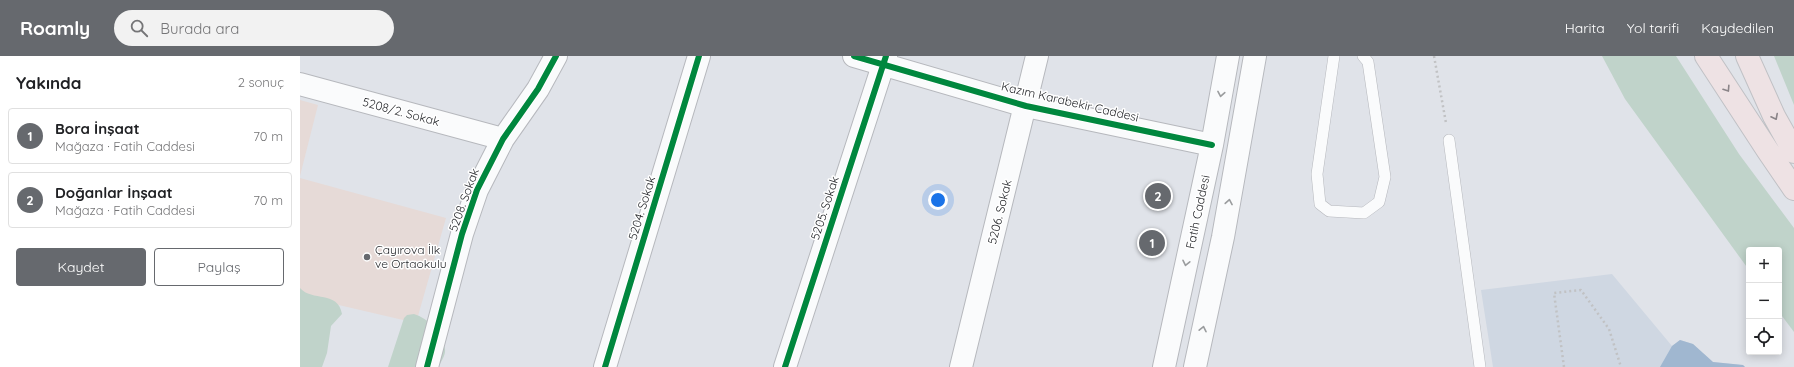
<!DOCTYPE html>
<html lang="tr">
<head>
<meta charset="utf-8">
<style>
	:root { --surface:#fff; --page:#f2f2f2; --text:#202124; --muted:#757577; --line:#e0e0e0; --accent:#66696e }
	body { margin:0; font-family:Quicksand,sans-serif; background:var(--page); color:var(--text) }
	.controls { position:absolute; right:12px; bottom:12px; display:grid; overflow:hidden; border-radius:4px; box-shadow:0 2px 10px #0003 }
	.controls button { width:36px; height:36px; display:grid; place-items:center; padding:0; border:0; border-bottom:1px solid var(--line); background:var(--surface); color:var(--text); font:20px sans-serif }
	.you { position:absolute; left:638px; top:144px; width:14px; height:14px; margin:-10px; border:3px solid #fff; border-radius:50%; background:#1a73e8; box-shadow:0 0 0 6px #1a73e833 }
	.badge { display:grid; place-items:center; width:26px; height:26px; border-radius:50%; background:var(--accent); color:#fff; font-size:13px; font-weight:700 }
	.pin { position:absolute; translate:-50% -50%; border:2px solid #fff; box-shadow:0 1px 4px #0006 }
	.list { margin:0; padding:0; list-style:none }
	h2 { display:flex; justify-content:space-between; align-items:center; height:52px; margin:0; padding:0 16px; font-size:17px }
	h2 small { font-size:13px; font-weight:400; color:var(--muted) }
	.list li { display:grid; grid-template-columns:26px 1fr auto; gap:12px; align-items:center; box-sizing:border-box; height:56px; margin:0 8px 8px; padding:0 8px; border:1px solid var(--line); border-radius:4px }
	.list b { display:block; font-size:15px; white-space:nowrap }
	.list p { margin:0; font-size:13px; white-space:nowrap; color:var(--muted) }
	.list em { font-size:13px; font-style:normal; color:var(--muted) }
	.actions { display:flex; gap:8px; padding:12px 16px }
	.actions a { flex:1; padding:9px 0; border:1px solid var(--accent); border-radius:4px; text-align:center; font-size:14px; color:var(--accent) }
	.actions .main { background:var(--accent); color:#fff }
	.icon { flex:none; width:22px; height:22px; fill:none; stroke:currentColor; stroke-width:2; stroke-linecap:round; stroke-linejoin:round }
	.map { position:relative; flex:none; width:1494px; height:311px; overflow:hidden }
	header { display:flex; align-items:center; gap:24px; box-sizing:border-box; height:56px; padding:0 20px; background:var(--accent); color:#fff }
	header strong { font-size:19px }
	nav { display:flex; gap:22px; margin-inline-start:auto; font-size:14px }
	.search { width:280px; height:36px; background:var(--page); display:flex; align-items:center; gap:10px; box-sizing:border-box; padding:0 14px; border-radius:22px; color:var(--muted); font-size:15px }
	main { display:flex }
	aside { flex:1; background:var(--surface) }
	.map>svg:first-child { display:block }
	.built { fill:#cfd7e2 }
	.education { fill:#e6dad7 }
	.green { fill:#c0d3ca }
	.water { fill:#a0b7d0 }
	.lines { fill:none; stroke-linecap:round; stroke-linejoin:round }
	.service-casing { stroke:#b6b8bd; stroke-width:12 }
	.minor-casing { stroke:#b6b8bd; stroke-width:24 }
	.tertiary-casing { stroke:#b6b8bd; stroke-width:24 }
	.motorway-casing { stroke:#c0c1c5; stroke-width:24 }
	.path { stroke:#c1c2c4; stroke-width:2.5; stroke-dasharray:2 3; stroke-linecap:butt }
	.service { stroke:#fafbfc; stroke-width:11 }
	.minor { stroke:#fafbfc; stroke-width:22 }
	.tertiary { stroke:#fafbfc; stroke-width:22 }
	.motorway { stroke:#eee2e4; stroke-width:22 }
	.cycleway-casing { stroke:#fff; stroke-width:8 }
	.cycleway { stroke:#00873e; stroke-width:6 }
	.oneway { stroke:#8a8488 }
	.oneway2 { stroke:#9a9c9e }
	.poi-dot { fill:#66696e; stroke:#fff; stroke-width:1.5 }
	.labels { text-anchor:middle; stroke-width:3; stroke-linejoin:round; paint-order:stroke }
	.street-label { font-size:12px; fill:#25272b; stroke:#fff }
	.poi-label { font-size:12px; fill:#25272b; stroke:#fff; text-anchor:start }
</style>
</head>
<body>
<header>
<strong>Roamly</strong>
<div class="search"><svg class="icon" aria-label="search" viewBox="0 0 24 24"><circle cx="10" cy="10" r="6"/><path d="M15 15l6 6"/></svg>Burada ara</div>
<nav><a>Harita</a><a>Yol tarifi</a><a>Kaydedilen</a></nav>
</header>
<main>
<aside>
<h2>Yakında<small>2 sonuç</small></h2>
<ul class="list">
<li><span class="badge">1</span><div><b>Bora İnşaat</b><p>Mağaza · Fatih Caddesi</p></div><em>70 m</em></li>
<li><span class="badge">2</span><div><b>Doğanlar İnşaat</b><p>Mağaza · Fatih Caddesi</p></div><em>70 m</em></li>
</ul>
<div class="actions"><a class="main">Kaydet</a><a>Paylaş</a></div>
</aside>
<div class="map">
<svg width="1494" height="311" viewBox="0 0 1494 311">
	<rect width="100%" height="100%" fill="#e0e3e9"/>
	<path class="built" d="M 1312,218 L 1372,290 L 1380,284 L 1393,288 L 1413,306 L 1443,309 L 1445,311 L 1193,311 L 1181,234 Z"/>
	<path class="education" d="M 0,44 L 18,49 L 0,120 Z
		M 0,122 L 146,162 L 116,267 L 0,240 Z"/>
	<path class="green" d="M 1302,0 L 1376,0 L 1439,98 L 1494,172 L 1494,276 L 1479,256 L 1479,194 L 1449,194 L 1449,214 L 1325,43 Z
		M 1474,0 L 1494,0 L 1494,49 Z
		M 0,232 C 12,246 38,234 42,258 L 31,270 L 27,297 L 22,311 L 0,311 Z
		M 114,258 C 128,262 143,278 145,293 C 146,299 141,306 138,311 L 88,311 L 104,262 L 107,259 Z"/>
	<path class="water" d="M 1380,284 L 1393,288 L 1413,306 L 1443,309 L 1445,311 L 1360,311 L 1372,290 Z"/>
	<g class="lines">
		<defs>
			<path id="service" d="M 1034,0 L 1017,118 L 1020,148 L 1029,155 L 1064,157 L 1079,146 L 1085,121 L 1068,6 L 1063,0
				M 1149,84 L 1180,311"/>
			<path id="minor" d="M 0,28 L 203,83
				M 127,311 L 162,178 L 177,134 L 203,83 L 238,33 L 256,0
				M 305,311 L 399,0
				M 485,311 L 586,0
				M 661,311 L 737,0"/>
			<path id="tertiary" d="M 554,0 L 726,50 L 912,89
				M 864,311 L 912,89 L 928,0
				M 895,311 L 923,181 L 955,0"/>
			<path id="motorway" d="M 1406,0 L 1468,95 L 1494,133
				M 1447,0 L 1474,60 L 1494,96"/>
		</defs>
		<use href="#service" class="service-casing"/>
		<use href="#minor" class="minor-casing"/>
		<use href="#tertiary" class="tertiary-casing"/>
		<use href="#motorway" class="motorway-casing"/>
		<path class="path" d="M 1134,0 L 1146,67
			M 1264,311 L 1254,237 L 1281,234 L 1309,273 L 1321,311"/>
		<use href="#service" class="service"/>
		<use href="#minor" class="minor"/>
		<use href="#tertiary" class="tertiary"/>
		<use href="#motorway" class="motorway"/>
		<defs>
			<path id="cycleway" d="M 554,0 L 726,50 L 912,89
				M 127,311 L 162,178 L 177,134 L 203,83 L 238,33 L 256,0
				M 305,311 L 399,0
				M 485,311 L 586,0"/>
		</defs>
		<use href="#cycleway" class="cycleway-casing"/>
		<use href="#cycleway" class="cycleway"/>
	</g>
	<defs><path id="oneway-chevron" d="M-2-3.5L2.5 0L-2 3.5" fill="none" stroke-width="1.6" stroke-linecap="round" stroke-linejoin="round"/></defs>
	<g class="oneway">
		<use href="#oneway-chevron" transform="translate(1427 33) rotate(57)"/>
		<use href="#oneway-chevron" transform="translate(1475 61) rotate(63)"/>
	</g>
	<g class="oneway2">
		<use href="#oneway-chevron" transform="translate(921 38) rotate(100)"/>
		<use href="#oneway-chevron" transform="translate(929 146) rotate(-80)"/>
		<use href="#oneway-chevron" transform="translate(886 207) rotate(102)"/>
		<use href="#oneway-chevron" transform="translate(903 273) rotate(-78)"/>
	</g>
	<circle class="poi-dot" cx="67" cy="201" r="4"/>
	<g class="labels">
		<g class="street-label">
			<text transform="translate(770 46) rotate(13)" y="4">Kazım Karabekir Caddesi</text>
			<text transform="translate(101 56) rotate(15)" y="4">5208/2. Sokak</text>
			<text transform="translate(164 144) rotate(-70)" y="4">5208. Sokak</text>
			<text transform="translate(342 152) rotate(-73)" y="4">5204. Sokak</text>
			<text transform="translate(525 152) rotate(-72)" y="4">5205. Sokak</text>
			<text transform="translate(700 156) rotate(-76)" y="4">5206. Sokak</text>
			<text transform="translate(898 156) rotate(-78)" y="4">Fatih Caddesi</text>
		</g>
		<g class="poi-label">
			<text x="75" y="198">Çayırova İlk<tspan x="75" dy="14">ve Ortaokulu</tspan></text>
		</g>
	</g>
</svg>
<div class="controls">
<button>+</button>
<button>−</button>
<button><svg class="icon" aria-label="locate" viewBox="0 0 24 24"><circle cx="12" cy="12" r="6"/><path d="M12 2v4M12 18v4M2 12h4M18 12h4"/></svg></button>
</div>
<div class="you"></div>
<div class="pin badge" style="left:852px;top:187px">1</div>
<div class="pin badge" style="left:858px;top:140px">2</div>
</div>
</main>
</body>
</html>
